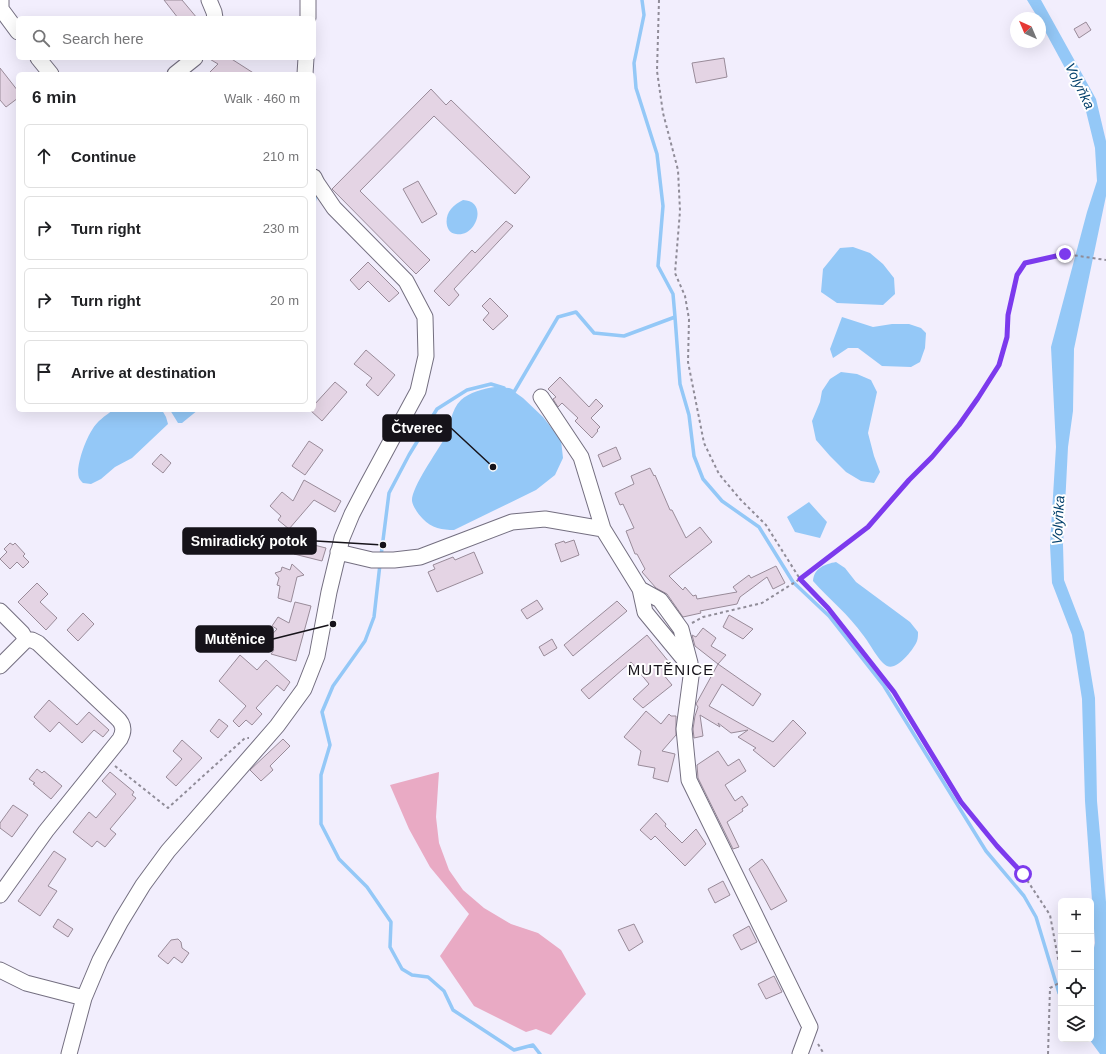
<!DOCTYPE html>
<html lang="en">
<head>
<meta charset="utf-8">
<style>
	:root { --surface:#fff; --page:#f2f2f2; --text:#202124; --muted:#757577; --line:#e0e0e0 }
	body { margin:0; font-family:Arial,sans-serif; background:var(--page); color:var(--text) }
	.controls { position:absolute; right:12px; bottom:12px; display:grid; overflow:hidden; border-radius:6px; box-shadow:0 4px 16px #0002 }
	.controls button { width:36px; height:36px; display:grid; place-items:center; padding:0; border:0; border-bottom:1px solid var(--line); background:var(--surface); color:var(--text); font:20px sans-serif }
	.compass { position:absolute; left:1010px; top:12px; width:36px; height:36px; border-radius:50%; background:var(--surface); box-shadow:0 4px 16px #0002; rotate:316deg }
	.stop { position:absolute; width:12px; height:12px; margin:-9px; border:3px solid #7c3aed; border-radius:50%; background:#fff }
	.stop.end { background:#7c3aed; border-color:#fff; box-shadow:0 1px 4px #0008 }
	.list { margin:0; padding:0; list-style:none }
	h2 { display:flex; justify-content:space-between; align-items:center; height:52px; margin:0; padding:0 16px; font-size:17px }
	h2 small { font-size:13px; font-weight:400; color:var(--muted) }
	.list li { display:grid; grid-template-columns:26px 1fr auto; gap:12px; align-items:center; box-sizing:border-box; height:64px; margin:0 8px 8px; padding:0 8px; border:1px solid var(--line); border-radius:6px }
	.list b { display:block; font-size:15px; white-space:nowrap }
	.list em { font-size:13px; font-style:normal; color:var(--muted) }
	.icon { flex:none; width:22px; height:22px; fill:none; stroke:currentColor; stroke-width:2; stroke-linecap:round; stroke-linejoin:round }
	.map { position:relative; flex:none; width:1106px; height:1054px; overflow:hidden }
	.search { position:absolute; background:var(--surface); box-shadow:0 4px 16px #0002; left:16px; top:16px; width:300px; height:44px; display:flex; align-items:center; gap:10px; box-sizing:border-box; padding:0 14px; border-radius:6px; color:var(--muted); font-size:15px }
	.panel { position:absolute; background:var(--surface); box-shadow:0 4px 16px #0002; left:16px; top:72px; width:300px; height:340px; border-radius:6px }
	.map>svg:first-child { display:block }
	.green { fill:#e9aac4 }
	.water { fill:#94c8f7 }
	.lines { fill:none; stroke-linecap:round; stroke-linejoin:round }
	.stream { stroke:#94c8f7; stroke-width:3.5 }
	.building { fill:#e4d4e4; stroke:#998b99 }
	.minor-casing { stroke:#746f80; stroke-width:17 }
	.path { stroke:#908c98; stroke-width:2; stroke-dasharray:3 3; stroke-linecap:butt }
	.minor { stroke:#fff; stroke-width:15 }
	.route { stroke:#7c3aed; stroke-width:5 }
	.labels { text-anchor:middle; stroke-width:4; stroke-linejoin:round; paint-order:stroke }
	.water-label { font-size:14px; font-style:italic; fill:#06426d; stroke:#fff }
	.quarter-label { font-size:15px; letter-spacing:1px; fill:#16131a; stroke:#fff }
	.leader { fill:none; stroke:#16131a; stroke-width:1.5 }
	.callout-dot { fill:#16131a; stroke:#fff; stroke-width:1.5 }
	.callout { fill:#16131a; stroke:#16131a; stroke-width:1.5 }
	.callout-label { font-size:14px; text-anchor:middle; font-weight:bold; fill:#fff }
</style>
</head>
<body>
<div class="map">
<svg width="1106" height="1054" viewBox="0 0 1106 1054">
	<rect width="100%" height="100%" fill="#f2eefd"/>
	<path class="green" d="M 439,772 L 436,817 L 439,843 L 449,870 L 463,890 L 484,908 L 511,924 L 538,933 L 561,950 L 586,994 L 551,1035 L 536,1029 L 526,1032 L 474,1006 L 440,956 L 469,914 L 430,867 L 409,829 L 390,785 Z"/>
	<path class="water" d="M 1027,0 L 1041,0 L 1096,99 L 1106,141 L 1106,196 L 1074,349 L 1073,411 L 1068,447 L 1063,545 L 1064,580 L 1084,632 L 1095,698 L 1097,801 L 1106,902 L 1106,1054 L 1100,1054 L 1089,1039 L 1091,1039 L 1091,962 L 1095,943 L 1085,801 L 1082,699 L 1072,635 L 1052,583 L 1050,545 L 1056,447 L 1051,347 L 1087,212 L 1097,181 L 1095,148 L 1084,103 L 1040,22 L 1040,18 L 1038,18 Z
		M 463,200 C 489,201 476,238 456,234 C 445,233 444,217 451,209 C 454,205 459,202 463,200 Z
		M 853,247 L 870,253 L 883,264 L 894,278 L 895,294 L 883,305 L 837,303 L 821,292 L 823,269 L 840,248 Z
		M 842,317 L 873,327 L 892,324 L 909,324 L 921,328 L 926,333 L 925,348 L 920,362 L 911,367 L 882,366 L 858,348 L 848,348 L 833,358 L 830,349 Z
		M 841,372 L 857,374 L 871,380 L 877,392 L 868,433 L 874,456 L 880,472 L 874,483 L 861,481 L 846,472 L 830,456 L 816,440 L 812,421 L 820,402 L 822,391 L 830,379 Z
		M 495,387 L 509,388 L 523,398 L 543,417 L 561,440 L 563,458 L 555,475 L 536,490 L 454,530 C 443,530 431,528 423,519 C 419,515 413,507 412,501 C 411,488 437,452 444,439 C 450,427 451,409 461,400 C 468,393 485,388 495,387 Z
		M 113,410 L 162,410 L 166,417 L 168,424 L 132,458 L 115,467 L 101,479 L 91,484 L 83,483 C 81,481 80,480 79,478 C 75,467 86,439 92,430 C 97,421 105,416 113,410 Z
		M 170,410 L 198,410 L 182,423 L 178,423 Z
		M 809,502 L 827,522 L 820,538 L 795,532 L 787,517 Z
		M 836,562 L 845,568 L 856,582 L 910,622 L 918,632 C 918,635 918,638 917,641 C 914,649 897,671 887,666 C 879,662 869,642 863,635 C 849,615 829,599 813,581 C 814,568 825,564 836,562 Z"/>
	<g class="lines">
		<path class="stream" d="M 314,203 L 316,193
			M 675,317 L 680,384 L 689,415 L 694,456 L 703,479 L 722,501 L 759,527 L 793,582 L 829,616 L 884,686 L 986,851 L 1024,896 L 1036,917 L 1059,993 L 1061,995
			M 510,390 L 514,392 L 558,317 L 576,312 L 594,333 L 624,336 L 675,317 L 673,294 L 658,266 L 663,206 L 657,154 L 636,88 L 634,63 L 644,15 L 642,0
			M 381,556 L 389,493 L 409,455 L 437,409 L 467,390 L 491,384 L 504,388
			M 380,564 L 374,617 L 365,641 L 333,686 L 322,712 L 330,745 L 321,775 L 321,824 L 339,859 L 367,887 L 391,922 L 390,947 L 402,969 L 412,975 L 428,977 L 444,991 L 453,1010 L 514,1050 L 533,1045 L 540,1054"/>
	</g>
	<path class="building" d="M 164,0 L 182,0 L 197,18 L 178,18 Z
		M 1086,22 L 1091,30 L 1079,38 L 1074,29 Z
		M 208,58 L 230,58 L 255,74 L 208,74 L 218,64 Z
		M 724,58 L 727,77 L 696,83 L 692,63 Z
		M 0,68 L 18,91 L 18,98 L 6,107 L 0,100 Z
		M 431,89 L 446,105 L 451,100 L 530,177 L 515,194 L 434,116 L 360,191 L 430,260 L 416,274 L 332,189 Z
		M 418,181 L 437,214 L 422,223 L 403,189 Z
		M 506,221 L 513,226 L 454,289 L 459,295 L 449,306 L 434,291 L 472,250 L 475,253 Z
		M 368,262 L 399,293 L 389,302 L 368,281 L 359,290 L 350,280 Z
		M 490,298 L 508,316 L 493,330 L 483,320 L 489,313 L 482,306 Z
		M 366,350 L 395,375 L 378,396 L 366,385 L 372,378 L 354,364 Z
		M 560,377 L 589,407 L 596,399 L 603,406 L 591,418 L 600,427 L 597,430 L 598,431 L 592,438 L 575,421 L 578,418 L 562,403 L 558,407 L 553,399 L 556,397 L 548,389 Z
		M 335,382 L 347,392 L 322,421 L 310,410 L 314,410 L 314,405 Z
		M 309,441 L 323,450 L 305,475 L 292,466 Z
		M 616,447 L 621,459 L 603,467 L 598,455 Z
		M 161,454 L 171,463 L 163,473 L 152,464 Z
		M 650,468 L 654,476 L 655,475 L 670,510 L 672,510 L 686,538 L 700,527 L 712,542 L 669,576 L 683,590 L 685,587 L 693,596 L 696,595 L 697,599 L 737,592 L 733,587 L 749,575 L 751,578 L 776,566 L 785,583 L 773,589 L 767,577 L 740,597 L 737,604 L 700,611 L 701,613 L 683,617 L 667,594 L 656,588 L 642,572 L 645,569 L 637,554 L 635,554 L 626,531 L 634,528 L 623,504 L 620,505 L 615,493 L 634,484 L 631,476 Z
		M 304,480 L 341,501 L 335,512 L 314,500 L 289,529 L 278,520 L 281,516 L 270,506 L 282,492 L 293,501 Z
		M 574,540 L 579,555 L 561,562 L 555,544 L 564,541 L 565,543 Z
		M 298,541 L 326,548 L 322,561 L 294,554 Z
		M 10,543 L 13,545 L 15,543 L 25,554 L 23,556 L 29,562 L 23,568 L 17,562 L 10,569 L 0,559 L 7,552 L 4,549 Z
		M 474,552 L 483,573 L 437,592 L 428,572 L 435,569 L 433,565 L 453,557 L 455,560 Z
		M 292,564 L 304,575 L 297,577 L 291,602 L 278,598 L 280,586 L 277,585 L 279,578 L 275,573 L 281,571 L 282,567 L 290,570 Z
		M 37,583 L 48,594 L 40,602 L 57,618 L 46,630 L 18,602 Z
		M 537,600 L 543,609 L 527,619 L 521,610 Z
		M 617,601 L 627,611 L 573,656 L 564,645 Z
		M 295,602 L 311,606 L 296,661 L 271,654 L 274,650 L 265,642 L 277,629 L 272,626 L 278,617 L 289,623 Z
		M 83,613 L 94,624 L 78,641 L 67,630 Z
		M 729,615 L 753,629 L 743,639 L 723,627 Z
		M 703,628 L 716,638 L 711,646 L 726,655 L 718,664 L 695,646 L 692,635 L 696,637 Z
		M 647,635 L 673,667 L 663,674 L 672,685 L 643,708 L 633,699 L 649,684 L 631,662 L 589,699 L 581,690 Z
		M 552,639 L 557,648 L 544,656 L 539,647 Z
		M 240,655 L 257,670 L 266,660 L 290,682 L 284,691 L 277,685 L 256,708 L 262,714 L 252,725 L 246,720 L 239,727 L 233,721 L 246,706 L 219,681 Z
		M 718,664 L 761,694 L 753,706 L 722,684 L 709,706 L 773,742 L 793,720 L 806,733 L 774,767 L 753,750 L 756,748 L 738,737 L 748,730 L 731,733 L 718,723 L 720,727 L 700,715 L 703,736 L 694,738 L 693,729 L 695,716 L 698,707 L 696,704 Z
		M 49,700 L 77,725 L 89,712 L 109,730 L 103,737 L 94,730 L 82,743 L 59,722 L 50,732 L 34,717 Z
		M 646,711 L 661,724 L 669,714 L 671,716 L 676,716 L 676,735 L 662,751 L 675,754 L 668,782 L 653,778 L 655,768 L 638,765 L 641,751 L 624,737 Z
		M 219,719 L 228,726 L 218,738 L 210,731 Z
		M 283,739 L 290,746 L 270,766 L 273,770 L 261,781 L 250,770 Z
		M 182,740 L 202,758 L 176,786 L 166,777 L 182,759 L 173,751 Z
		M 718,751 L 728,766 L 739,759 L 746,771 L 725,785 L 735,801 L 742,796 L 748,805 L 742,809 L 743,811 L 727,822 L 739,847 L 733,849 L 698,778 L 697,765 Z
		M 37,769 L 42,773 L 44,771 L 62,786 L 51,799 L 33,784 L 35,783 L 29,779 Z
		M 110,772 L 134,792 L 132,795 L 136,798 L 110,829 L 116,834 L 105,847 L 97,841 L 92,847 L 73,832 L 89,812 L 96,818 L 116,794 L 102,781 Z
		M 13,805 L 28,815 L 12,837 L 0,828 L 0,823 Z
		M 656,813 L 666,824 L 665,826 L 682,843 L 696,829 L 706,844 L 685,866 L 655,836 L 651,840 L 640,830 Z
		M 54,851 L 66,859 L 48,886 L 57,891 L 40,916 L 18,901 Z
		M 762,859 L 767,866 L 787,901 L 771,910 L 749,869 Z
		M 723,881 L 730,895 L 715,903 L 708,889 Z
		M 58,919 L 73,929 L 68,937 L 53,927 Z
		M 634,924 L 643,942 L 629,951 L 618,930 Z
		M 749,926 L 757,942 L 741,950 L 733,935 Z
		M 178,939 L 181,942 L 182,948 L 189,953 L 182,963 L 174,957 L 168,964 L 158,956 L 171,940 Z
		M 774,976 L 782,992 L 766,999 L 758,984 Z"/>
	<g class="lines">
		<defs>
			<path id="minor" d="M 1,0 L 1,9 L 18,32
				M 209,0 L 214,12 L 215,18
				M 308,0 L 308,18
				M 38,58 L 51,74
				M 175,74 L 195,58
				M 305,74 L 306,58
				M 541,397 L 581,457 L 603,529
				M 338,552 L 372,560 L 394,560 L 420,557 L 512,522 L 545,519 L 603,529 L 640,589 L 645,612 L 692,669 L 684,729 L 689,780 L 810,1027 L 800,1054
				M 640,589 L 660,600 L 681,629 L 690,663
				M 0,611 L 22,633 L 26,640
				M 0,666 L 26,640 L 32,640 L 38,643 L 116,717 C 123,723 125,730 120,739 L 46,831 L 0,895
				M 0,970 L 26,983 L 84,998
				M 69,1054 L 84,998 L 100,960 L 121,921 L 143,885 L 168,851 L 277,726 L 304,689 L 317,656 L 329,592 L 342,538 L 352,514 L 364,491 L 418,391 L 426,356 L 425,317 L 406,281 L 334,208 L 317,183 L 314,177"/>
		</defs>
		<use href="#minor" class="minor-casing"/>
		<path class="path" d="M 659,0 L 657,71 L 663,113 L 678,170 L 680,211 L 675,273 L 685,296 L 689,319 L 688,362 L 704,443 L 719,474 L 740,499 L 766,525 L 800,579 L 828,608 L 894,692 L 961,803 L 997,846 L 1023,874 L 1050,915 L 1061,974
			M 692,623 L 703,617 L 762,603 L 800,579 L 868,527 L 909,480 L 932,457 L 959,425 L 978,398 L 999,365 L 1007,337 L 1008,315 L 1013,292 L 1017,275 L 1025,263 L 1065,254 L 1106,260
			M 115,766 L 168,808 L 245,738 L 249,738
			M 818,1044 L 824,1054
			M 1048,1054 L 1050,988 L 1061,982"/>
		<use href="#minor" class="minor"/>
	</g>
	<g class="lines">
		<path class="route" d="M 1023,874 L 997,846 L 961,802 L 894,692 L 828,608 L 800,579 L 868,527 L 909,480 L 932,457 L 959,425 L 978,398 L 999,365 L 1007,337 L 1008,315 L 1017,275 L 1025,263 L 1065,254"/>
	</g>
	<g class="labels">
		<g class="water-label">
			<text transform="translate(1080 86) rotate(64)" y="5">Volyňka</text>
			<text transform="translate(1058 520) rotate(-87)" y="5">Volyňka</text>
		</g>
		<g class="quarter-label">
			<text x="671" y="675">MUTĚNICE</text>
		</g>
	</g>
	<path class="leader" d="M493 467L451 428M383 545L316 541M333 624L273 639"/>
	<g class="callout-dot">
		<circle cx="493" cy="467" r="4"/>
		<circle cx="383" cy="545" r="4"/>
		<circle cx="333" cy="624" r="4"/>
	</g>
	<g class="callout">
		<rect x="383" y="415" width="68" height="26" rx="4"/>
		<rect x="183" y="528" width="133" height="26" rx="4"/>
		<rect x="196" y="626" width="77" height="26" rx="4"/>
	</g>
	<g class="callout-label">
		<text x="417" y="433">Čtverec</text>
		<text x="249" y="546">Smiradický potok</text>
		<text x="235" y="644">Mutěnice</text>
	</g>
</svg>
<div class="controls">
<button>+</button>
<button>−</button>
<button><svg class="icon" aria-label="locate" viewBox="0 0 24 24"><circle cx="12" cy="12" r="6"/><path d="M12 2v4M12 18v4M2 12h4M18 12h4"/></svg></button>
<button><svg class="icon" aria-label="layers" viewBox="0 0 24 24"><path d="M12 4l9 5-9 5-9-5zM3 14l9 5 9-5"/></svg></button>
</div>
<svg class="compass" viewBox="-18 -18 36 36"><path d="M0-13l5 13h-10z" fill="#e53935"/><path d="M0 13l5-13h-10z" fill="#757577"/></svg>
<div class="stop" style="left:1023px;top:874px"></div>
<div class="stop end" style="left:1065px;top:254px"></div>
<div class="search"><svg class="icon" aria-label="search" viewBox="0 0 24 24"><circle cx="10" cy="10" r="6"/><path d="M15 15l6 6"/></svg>Search here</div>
<section class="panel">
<h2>6 min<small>Walk · 460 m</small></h2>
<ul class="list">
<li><svg class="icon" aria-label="ahead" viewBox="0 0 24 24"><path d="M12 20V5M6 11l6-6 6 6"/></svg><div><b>Continue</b></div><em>210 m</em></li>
<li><svg class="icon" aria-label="right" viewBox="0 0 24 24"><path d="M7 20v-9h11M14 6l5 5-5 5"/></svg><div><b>Turn right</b></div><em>230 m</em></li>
<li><svg class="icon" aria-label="right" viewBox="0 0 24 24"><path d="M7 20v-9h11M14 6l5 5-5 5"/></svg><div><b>Turn right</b></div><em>20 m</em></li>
<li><svg class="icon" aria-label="arrive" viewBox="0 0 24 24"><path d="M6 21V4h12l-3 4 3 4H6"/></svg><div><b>Arrive at destination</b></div></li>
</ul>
</section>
</div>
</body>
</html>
